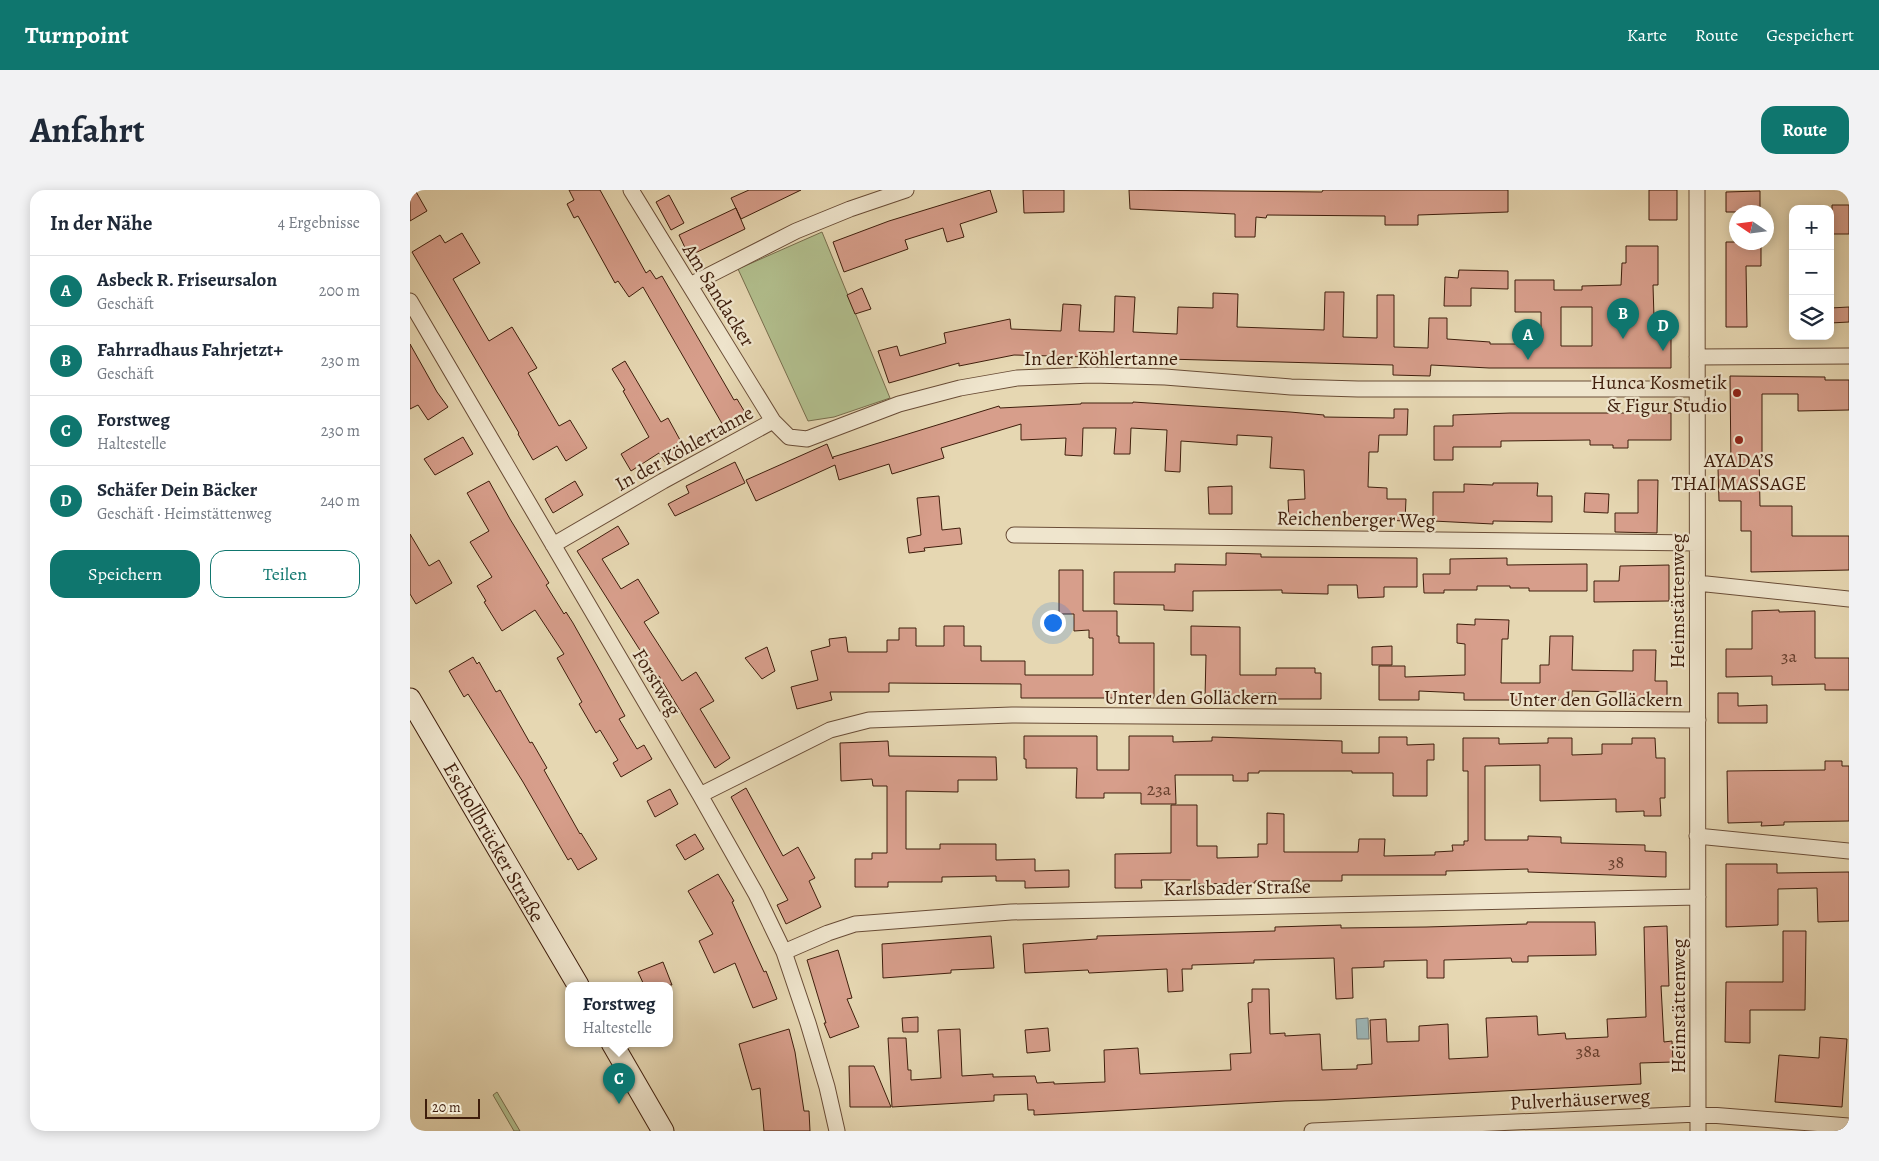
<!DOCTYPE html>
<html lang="de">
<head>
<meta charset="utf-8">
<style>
	:root { --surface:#fff; --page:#f2f2f3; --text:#1f2937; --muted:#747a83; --line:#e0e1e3; --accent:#0f766e }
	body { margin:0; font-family:Alegreya,serif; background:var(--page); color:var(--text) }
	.controls { position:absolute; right:15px; top:15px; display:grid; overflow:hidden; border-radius:10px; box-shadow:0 2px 12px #0003 }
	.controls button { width:45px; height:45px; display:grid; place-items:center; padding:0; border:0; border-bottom:1px solid var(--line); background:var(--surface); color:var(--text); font:25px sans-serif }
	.compass { position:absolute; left:1319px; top:15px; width:45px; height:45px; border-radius:50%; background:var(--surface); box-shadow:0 2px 12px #0003; rotate:283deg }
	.scale { position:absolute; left:15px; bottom:12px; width:55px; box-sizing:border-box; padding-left:5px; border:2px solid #3f1e0c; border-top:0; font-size:14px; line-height:18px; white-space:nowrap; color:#3f1e0c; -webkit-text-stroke:4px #efe5cd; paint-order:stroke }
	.you { position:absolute; left:642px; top:432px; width:18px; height:18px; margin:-12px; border:4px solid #fff; border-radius:50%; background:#1a73e8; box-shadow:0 0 0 8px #1a73e833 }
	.badge { display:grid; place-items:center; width:32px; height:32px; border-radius:50%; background:var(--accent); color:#fff; font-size:16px; font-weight:700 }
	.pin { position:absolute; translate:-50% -41px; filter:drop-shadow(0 1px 2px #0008) }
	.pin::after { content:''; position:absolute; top:26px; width:18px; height:15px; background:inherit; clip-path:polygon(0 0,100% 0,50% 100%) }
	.popup { position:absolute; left:155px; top:792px; width:108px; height:65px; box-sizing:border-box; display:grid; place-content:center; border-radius:10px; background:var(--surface); filter:drop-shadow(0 1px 4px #0005); font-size:16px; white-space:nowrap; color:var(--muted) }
	.popup b { font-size:19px; color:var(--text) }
	.popup::after { content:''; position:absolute; left:50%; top:100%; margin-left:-10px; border:10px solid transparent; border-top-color:var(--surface) }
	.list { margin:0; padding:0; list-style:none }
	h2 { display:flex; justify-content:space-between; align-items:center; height:65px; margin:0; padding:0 20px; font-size:21px }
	h2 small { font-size:16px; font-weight:400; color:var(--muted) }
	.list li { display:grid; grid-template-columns:32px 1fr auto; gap:15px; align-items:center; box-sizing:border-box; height:70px; padding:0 20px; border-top:1px solid var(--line) }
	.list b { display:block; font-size:19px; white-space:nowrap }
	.list p { margin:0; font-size:16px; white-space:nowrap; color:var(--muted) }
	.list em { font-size:16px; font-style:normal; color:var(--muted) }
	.actions { display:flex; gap:10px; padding:15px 20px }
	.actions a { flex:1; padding:11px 0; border:1px solid var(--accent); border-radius:15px; text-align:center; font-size:18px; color:var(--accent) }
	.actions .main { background:var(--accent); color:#fff }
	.icon { flex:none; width:28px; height:28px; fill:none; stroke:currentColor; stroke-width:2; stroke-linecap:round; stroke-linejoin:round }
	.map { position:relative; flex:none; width:1439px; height:941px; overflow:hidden; border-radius:15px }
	header { display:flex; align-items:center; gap:30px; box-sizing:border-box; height:70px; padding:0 25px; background:var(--accent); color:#fff }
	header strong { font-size:24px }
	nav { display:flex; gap:28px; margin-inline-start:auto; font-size:18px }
	.intro { display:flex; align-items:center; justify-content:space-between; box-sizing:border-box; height:120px; padding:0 30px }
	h1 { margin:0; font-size:35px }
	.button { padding:12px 22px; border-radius:15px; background:var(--accent); color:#fff; font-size:18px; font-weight:700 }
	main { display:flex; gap:30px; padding:0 30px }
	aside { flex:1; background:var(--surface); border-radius:15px; box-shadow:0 2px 12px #0003 }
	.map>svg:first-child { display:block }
	.green { fill:#b2bf8e; stroke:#786e4d }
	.water { fill:#9cb6b8; stroke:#777973 }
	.building { fill:#d79e8b; stroke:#3f1e0c; fill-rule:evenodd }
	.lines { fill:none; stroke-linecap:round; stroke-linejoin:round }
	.minor-casing { stroke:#694c36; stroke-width:17 }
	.secondary-casing { stroke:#3f1e0c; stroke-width:23 }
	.minor { stroke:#efe5cd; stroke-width:15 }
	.secondary { stroke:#efe5cd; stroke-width:21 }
	.poi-dot { fill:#8f2418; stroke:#efe5cd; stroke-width:2 }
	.labels { text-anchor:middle; stroke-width:4.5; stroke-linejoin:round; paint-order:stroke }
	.number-label { font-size:18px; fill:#653e2c }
	.street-label { font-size:20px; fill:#3f1e0c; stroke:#efe5cd }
	.poi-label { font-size:20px; fill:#3f1e0c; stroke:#efe5cd; text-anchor:end }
</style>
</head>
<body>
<header>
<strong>Turnpoint</strong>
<nav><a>Karte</a><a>Route</a><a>Gespeichert</a></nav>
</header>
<div class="intro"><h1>Anfahrt</h1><a class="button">Route</a></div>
<main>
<aside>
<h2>In der Nähe<small>4 Ergebnisse</small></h2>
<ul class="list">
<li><span class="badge">A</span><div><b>Asbeck R. Friseursalon</b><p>Geschäft</p></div><em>200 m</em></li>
<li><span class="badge">B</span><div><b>Fahrradhaus Fahrjetzt+</b><p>Geschäft</p></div><em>230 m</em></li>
<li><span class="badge">C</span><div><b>Forstweg</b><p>Haltestelle</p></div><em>230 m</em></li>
<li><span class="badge">D</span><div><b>Schäfer Dein Bäcker</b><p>Geschäft · Heimstättenweg</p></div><em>240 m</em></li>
</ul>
<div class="actions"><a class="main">Speichern</a><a>Teilen</a></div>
</aside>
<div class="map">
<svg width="1439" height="941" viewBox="0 0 1439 941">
	<rect width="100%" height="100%" fill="#e6d7b2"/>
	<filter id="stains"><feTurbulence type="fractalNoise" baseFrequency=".004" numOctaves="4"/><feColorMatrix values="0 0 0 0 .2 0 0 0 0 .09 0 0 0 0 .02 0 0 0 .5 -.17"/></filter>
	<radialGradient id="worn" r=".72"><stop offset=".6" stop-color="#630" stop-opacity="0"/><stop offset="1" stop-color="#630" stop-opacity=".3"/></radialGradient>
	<path class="green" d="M 412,42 L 480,208 L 424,227 L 398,231 L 328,79 Z
		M 87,902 L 110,941 L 104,941 L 83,905 Z"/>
	<path class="water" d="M 958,828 L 959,849 L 947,849 L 946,829 Z"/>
	<path class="building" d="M 0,0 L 5,0 L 17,21 L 0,31 Z
		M 159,0 L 190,0 L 236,83 L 240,80 L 246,89 L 252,86 L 324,210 L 327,209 L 336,224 L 314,237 L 233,97 L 219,107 L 208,91 L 205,93 L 168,26 L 164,28 L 157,14 L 164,10 Z
		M 339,0 L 391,0 L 331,29 L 321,8 Z
		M 580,0 L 587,22 L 550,34 L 554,47 L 537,52 L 533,38 L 495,50 L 498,59 L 434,82 L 423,52 L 479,31 Z
		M 613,0 L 654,0 L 654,22 L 614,23 Z
		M 719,0 L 912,2 L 913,0 L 1098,0 L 1098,22 L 1008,25 L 1008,35 L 975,35 L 975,26 L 857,25 L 856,28 L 846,27 L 845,47 L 825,47 L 825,24 L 720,19 Z
		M 1239,0 L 1267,0 L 1267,30 L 1239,30 Z
		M 1350,1 L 1350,22 L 1316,22 L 1316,2 Z
		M 259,5 L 274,33 L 261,40 L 246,12 Z
		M 1422,15 L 1439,15 L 1439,44 L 1422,44 Z
		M 326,18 L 335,39 L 279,66 L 269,45 Z
		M 52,43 L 70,73 L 43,89 L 79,151 L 102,137 L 127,178 L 118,183 L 149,236 L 160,230 L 177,258 L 156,271 L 147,256 L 123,270 L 108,244 L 109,243 L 2,62 L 30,45 L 35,53 Z
		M 1316,52 L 1351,52 L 1351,76 L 1336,76 L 1337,137 L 1316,137 Z
		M 1216,56 L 1248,56 L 1248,95 L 1243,95 L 1244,128 L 1261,128 L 1261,178 L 1079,178 L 1021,175 L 1020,186 L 983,185 L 983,175 L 604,165 L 549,176 L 549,173 L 479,193 L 468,161 L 487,156 L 490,166 L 536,153 L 534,143 L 600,129 L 601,139 L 651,141 L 653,114 L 671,115 L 669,141 L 704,142 L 705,106 L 725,107 L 723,142 L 767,144 L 768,117 L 803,118 L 803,103 L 828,104 L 827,137 L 914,140 L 915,102 L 934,102 L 933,147 L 967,148 L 967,105 L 984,105 L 984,157 L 1018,158 L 1019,128 L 1037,128 L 1037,149 L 1080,152 L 1080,154 L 1116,154 L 1117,150 L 1131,150 L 1131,122 L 1105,122 L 1105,90 L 1144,90 L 1144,100 L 1172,100 L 1172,96 L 1211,95 L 1212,73 L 1216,73 ZM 1151,117 L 1182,117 L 1182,156 L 1151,156 Z
		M 1049,80 L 1098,81 L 1098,99 L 1061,98 L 1061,116 L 1034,116 L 1035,87 L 1048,88 Z
		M 452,98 L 461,119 L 445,124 L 437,105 Z
		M 1439,117 L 1439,132 L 1420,133 L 1420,118 Z
		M 0,154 L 27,202 L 38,217 L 18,230 L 8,215 L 0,219 Z
		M 215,171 L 251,232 L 258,228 L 275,259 L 255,272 L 249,263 L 221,281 L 211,264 L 239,247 L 213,201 L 215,200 L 202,179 Z
		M 1320,186 L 1415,187 L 1415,190 L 1439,190 L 1439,220 L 1388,221 L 1388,204 L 1352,204 L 1352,264 L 1349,264 L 1350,316 L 1382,316 L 1382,346 L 1439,346 L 1439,380 L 1341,382 L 1341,341 L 1331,341 L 1331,311 L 1309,311 L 1308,279 L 1321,278 Z
		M 723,212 L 880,222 L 914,225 L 914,227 L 984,228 L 984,219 L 998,219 L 997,245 L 969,245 L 968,262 L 959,262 L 958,297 L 977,298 L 977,309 L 996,309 L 995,331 L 904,327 L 879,328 L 878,310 L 895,309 L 894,280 L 860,278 L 862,247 L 827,245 L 827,255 L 771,251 L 770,282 L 755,281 L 757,240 L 738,239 L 721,238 L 720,264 L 704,264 L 706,238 L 673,238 L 672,266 L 655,265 L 656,248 L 611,250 L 611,234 L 531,258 L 534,268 L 482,284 L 479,274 L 429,290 L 425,275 L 346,311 L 336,290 L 417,254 L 423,269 L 423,267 L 589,216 L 590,218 L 671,214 L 671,213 L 723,213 Z
		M 1100,223 L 1261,223 L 1261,250 L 1218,250 L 1218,258 L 1203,258 L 1203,255 L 1180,255 L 1180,250 L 1091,251 L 1091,257 L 1043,257 L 1043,270 L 1024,270 L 1024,236 L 1043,236 L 1043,225 Z
		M 53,247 L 63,264 L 25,285 L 14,269 Z
		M 325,272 L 335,293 L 265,326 L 258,314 L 279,303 L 276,296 Z
		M 1228,290 L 1248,290 L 1247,343 L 1205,342 L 1205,323 L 1228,323 Z
		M 79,291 L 100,329 L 139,393 L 136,395 L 154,424 L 156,422 L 163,433 L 190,481 L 215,526 L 209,529 L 227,559 L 234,555 L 242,569 L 211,587 L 203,573 L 208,570 L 190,540 L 186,543 L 169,514 L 172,512 L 147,468 L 154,464 L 125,420 L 92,441 L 74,412 L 76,411 L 67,396 L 82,387 L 60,352 L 79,341 L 57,303 Z
		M 165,291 L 173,305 L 143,323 L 135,309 Z
		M 1083,293 L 1128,293 L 1127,306 L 1142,306 L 1142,332 L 1083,331 L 1083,334 L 1023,331 L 1023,302 L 1054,302 L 1054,294 L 1083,295 Z
		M 822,296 L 822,324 L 799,324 L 798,297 Z
		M 1175,303 L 1199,304 L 1198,323 L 1174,322 Z
		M 529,306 L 532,340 L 550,338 L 552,354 L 514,358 L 515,361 L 499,363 L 497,348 L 511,345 L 507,308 Z
		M 208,336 L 219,354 L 192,369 L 211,399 L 228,389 L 249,423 L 234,432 L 272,491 L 286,482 L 304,511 L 290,519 L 320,568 L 305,578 L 249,486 L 247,487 L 167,361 Z
		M 0,344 L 19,376 L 29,370 L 42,393 L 6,414 L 0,404 Z
		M 816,363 L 851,364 L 851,367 L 1007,368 L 1007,397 L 974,397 L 974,407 L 948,408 L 947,395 L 918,395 L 918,404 L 872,403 L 872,400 L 783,401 L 783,421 L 754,420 L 754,415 L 704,414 L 704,382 L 765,382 L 765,374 L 816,375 Z
		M 1097,368 L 1097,375 L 1177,374 L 1177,401 L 1119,401 L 1119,398 L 1100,398 L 1100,396 L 1067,396 L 1067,400 L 1034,400 L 1034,403 L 1014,403 L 1013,384 L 1040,384 L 1040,369 Z
		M 1259,375 L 1259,411 L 1184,412 L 1184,391 L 1209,391 L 1210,376 Z
		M 649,380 L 673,380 L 673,421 L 707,421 L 707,446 L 709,446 L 709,453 L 744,453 L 744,508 L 611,508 L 611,494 L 479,493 L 479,502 L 420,502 L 422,510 L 387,519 L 381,497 L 408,490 L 401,461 L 420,456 L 419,449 L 436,447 L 438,462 L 477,462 L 477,450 L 489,450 L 489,438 L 506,438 L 506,456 L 534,456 L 534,436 L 554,436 L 554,456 L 571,456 L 571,471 L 615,471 L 615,485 L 683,485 L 683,448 L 679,448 L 679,440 L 664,441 L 664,424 L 649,424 Z
		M 1369,420 L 1369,422 L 1405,421 L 1405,468 L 1439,468 L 1439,500 L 1415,500 L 1415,494 L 1362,495 L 1362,486 L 1316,487 L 1316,459 L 1342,459 L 1342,421 Z
		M 1065,429 L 1099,430 L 1098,449 L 1092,449 L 1091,493 L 1130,493 L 1130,475 L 1139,475 L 1140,446 L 1163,446 L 1162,480 L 1223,481 L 1223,460 L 1246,460 L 1245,491 L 1257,491 L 1257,512 L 1222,511 L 1222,502 L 1162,501 L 1162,510 L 1054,510 L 1054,503 L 1009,501 L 1009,510 L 969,510 L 969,476 L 995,476 L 995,487 L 1055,485 L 1055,454 L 1047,453 L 1047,434 L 1065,435 Z
		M 781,436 L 830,437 L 830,485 L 866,485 L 866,478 L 905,478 L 905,483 L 911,483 L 911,509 L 866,509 L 866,503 L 829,504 L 829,508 L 795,508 L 796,465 L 781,465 Z
		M 982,456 L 982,475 L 962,475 L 962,457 Z
		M 357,457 L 365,481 L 352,489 L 335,468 Z
		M 63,467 L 67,474 L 69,472 L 86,502 L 90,500 L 120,553 L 122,552 L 137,578 L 134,580 L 170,644 L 171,643 L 187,669 L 168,680 L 161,668 L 158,670 L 113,592 L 58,504 L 54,507 L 39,481 Z
		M 1308,503 L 1328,503 L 1328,516 L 1357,515 L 1357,533 L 1308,533 Z
		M 614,546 L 687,546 L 687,580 L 719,580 L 719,546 L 763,546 L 763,552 L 802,551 L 802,547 L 932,551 L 932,563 L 969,563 L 969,547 L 997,547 L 997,555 L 1024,554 L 1024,570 L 1017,570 L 1017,606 L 983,606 L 983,583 L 942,583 L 942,581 L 849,581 L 849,583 L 838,583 L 838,591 L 823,591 L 823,585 L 765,585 L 766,614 L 731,614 L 731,603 L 694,603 L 694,608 L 666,608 L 667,578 L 616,578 L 616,569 L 614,569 Z
		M 1053,548 L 1089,548 L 1089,554 L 1138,553 L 1138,548 L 1162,548 L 1162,565 L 1192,564 L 1192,554 L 1222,554 L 1222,548 L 1245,548 L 1246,568 L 1255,568 L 1255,608 L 1250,608 L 1251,626 L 1234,626 L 1234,621 L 1206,622 L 1206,609 L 1130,611 L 1130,575 L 1075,576 L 1075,650 L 1118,650 L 1118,646 L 1151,647 L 1151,653 L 1235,655 L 1235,661 L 1256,662 L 1256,687 L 1118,682 L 1118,679 L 1036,681 L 1036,685 L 932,685 L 932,691 L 845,691 L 845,693 L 782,694 L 782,690 L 731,690 L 732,698 L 705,698 L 705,664 L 761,663 L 761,615 L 787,615 L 787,656 L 807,656 L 807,668 L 848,667 L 848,654 L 857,654 L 857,623 L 874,624 L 874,662 L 948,662 L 949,649 L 975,649 L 974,666 L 1025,665 L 1025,662 L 1043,661 L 1042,655 L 1054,655 L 1054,651 L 1058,651 L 1058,581 L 1053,581 Z
		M 478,551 L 479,566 L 586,567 L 587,590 L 548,590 L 548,602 L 496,601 L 496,659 L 530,659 L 530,654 L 586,654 L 586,670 L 625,669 L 625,681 L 659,680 L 659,697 L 615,698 L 615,691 L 586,691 L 586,686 L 532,687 L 532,692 L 478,692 L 478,697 L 445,697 L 445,669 L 462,669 L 462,663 L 477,663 L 477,596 L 463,596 L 462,589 L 431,591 L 430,553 Z
		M 1415,571 L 1432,571 L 1432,576 L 1439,576 L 1439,631 L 1374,632 L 1374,635 L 1351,636 L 1352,632 L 1318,633 L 1317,581 L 1415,580 Z
		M 336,598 L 373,666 L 388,657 L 405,688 L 399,691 L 411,717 L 376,734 L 367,715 L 378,710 L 321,607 Z
		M 260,599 L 268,614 L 245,627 L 237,611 Z
		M 285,644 L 294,659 L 275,670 L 266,655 Z
		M 1316,674 L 1367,674 L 1367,683 L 1439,682 L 1439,731 L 1408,732 L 1407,698 L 1368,699 L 1368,735 L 1316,737 Z
		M 308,684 L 324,711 L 322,712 L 354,782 L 356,781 L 367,809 L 343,818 L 325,773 L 304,783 L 289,751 L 303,744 L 278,701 Z
		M 1117,732 L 1185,732 L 1186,765 L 1118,766 L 1118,772 L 1102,772 L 1101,768 L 1034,770 L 1034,788 L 1017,788 L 1017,770 L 974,771 L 974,777 L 942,778 L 943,808 L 926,809 L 924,768 L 844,770 L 844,773 L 782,775 L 782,779 L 772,779 L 773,801 L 758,802 L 757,779 L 679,783 L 678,780 L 615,783 L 613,754 L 687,749 L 687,746 L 865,741 L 865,737 L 931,735 L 931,738 L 1016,737 L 1117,734 Z
		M 1257,736 L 1259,796 L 1251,796 L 1254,852 L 1262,851 L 1263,872 L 1230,873 L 1231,894 L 915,910 L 875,911 L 663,923 L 624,925 L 624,920 L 618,920 L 617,904 L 584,905 L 584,911 L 482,917 L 478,848 L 496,848 L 498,880 L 501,880 L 501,890 L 531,888 L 528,840 L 550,839 L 552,886 L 583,884 L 583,887 L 625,886 L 627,893 L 644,892 L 644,894 L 695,892 L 694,860 L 728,858 L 730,884 L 821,880 L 820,864 L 841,863 L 838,813 L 842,812 L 842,799 L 859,799 L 860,844 L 875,843 L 875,846 L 910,844 L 912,880 L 947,879 L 947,875 L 962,874 L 960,830 L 976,829 L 977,852 L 1009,851 L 1009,836 L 1038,834 L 1039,869 L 1078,867 L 1076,828 L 1127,826 L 1128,845 L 1155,843 L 1156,849 L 1198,847 L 1197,829 L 1236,827 L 1234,737 Z
		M 1373,741 L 1396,741 L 1395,820 L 1340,820 L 1340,853 L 1315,852 L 1316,792 L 1373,792 Z
		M 581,746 L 584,778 L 541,780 L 541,783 L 473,788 L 472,754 Z
		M 428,760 L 442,808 L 437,809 L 449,837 L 420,848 L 414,833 L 416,833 L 397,770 Z
		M 253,772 L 262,795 L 234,795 L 228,782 Z
		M 508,827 L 508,842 L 493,842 L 492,828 Z
		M 638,838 L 640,861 L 617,863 L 615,840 Z
		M 379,839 L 385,862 L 394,921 L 399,921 L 400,941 L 354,941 L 350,898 L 342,900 L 329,854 Z
		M 1410,847 L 1437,849 L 1432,917 L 1365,912 L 1369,865 L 1409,868 Z
		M 439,876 L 464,876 L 481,917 L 440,917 Z"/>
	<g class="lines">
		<defs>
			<path id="minor" d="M 221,0 L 363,231 L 379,247 L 397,249 L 489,214 L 550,198 L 607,188 L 682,185 L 755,187 L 881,197 L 948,199 L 1287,199
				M 1287,0 L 1288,941
				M 280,95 L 386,41 L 440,19 L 496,0
				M 0,111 L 290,605 L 346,704 L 374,762 L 398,833 L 417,897 L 427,941
				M 1287,167 L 1439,166
				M 604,345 L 1287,353
				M 143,355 L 253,291 L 363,231
				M 1287,393 L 1439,409
				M 290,605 L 420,540 L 459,530 L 602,525 L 1288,530
				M 1287,646 L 1439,661
				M 374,762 L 418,743 L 445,734 L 601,722 L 1288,707
				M 902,941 L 1288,924 L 1439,936"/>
			<path id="secondary" d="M 0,509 L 168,795
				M 202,853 L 253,941"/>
		</defs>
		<use href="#minor" class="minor-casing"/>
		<use href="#secondary" class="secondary-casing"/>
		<use href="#minor" class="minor"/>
		<use href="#secondary" class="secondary"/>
	</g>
	<g class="poi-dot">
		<circle cx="1327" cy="203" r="5"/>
		<circle cx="1329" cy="250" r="5"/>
	</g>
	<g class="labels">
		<g class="number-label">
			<text x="1379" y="472">3a</text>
			<text x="749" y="605">23a</text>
			<text x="1206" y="678">38</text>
			<text x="1178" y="867">38a</text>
		</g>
		<g class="street-label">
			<text transform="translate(309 105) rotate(58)" y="7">Am Sandacker</text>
			<text x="691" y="175">In der Köhlertanne</text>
			<text transform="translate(274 258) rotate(-29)" y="7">In der Köhlertanne</text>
			<text transform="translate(946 329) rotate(1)" y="7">Reichenberger Weg</text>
			<text transform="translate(1267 411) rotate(-90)" y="7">Heimstättenweg</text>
			<text transform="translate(247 492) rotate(59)" y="7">Forstweg</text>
			<text x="781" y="514">Unter den Golläckern</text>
			<text x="1186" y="516">Unter den Golläckern</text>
			<text transform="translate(84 652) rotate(60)" y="7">Eschollbrücker Straße</text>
			<text transform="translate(827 697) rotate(-1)" y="7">Karlsbader Straße</text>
			<text transform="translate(1268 816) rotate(-90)" y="7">Heimstättenweg</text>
			<text transform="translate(1170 909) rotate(-3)" y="7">Pulverhäuserweg</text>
		</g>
		<g class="poi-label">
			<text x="1317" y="199">Hunca Kosmetik<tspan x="1317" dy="23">&amp; Figur Studio</tspan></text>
			<text x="1329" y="277" text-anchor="middle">AYADA’S<tspan x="1329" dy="23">THAI MASSAGE</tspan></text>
		</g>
	</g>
	<rect width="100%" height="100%" filter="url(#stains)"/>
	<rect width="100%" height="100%" fill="url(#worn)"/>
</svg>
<div class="controls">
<button>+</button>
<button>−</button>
<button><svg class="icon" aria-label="layers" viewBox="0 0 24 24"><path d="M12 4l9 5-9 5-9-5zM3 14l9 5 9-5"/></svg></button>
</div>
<svg class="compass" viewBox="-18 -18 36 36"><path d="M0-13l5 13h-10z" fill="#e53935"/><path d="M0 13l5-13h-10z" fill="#747a83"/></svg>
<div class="scale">20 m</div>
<div class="you"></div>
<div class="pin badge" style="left:1118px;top:170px">A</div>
<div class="pin badge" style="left:1213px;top:149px">B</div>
<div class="pin badge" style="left:209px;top:914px">C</div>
<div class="popup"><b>Forstweg</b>Haltestelle</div>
<div class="pin badge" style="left:1253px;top:161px">D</div>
</div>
</main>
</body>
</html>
